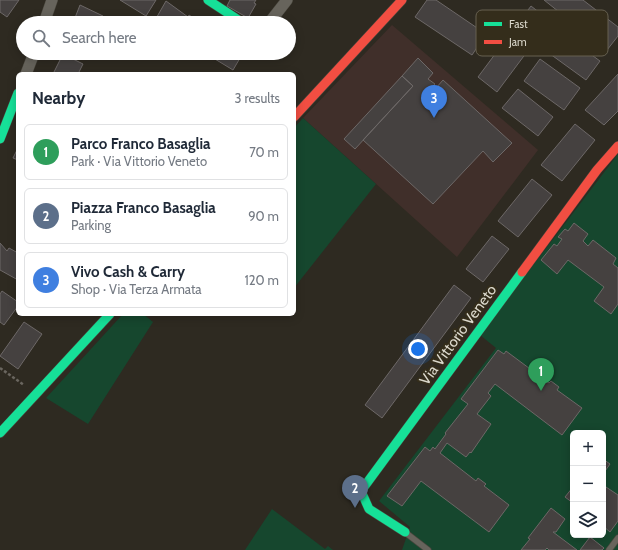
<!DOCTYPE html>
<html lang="en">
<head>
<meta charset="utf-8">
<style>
	:root { --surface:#fff; --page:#f2f2f3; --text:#1f2937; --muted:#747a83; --line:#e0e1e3; --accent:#585c5f }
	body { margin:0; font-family:Cabin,sans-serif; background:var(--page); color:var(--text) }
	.controls { position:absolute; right:12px; bottom:12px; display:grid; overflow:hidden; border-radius:6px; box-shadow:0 2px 10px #0003 }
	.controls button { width:36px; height:36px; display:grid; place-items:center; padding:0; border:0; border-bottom:1px solid var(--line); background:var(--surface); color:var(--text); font:20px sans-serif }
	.you { position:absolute; left:418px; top:349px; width:14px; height:14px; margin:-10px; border:3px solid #fff; border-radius:50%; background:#1a73e8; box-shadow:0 0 0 6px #1a73e833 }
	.badge { display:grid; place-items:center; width:26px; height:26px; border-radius:50%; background:var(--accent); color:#fff; font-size:13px; font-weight:700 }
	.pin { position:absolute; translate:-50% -33px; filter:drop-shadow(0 1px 2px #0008) }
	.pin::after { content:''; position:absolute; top:21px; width:14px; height:12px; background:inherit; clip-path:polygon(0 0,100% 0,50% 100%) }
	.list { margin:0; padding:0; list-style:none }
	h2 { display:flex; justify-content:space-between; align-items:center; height:52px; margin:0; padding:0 16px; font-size:17px }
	h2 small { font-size:13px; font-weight:400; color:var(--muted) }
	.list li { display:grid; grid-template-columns:26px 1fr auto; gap:12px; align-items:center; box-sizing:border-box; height:56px; margin:0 8px 8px; padding:0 8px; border:1px solid var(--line); border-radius:6px }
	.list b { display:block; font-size:15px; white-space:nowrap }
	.list p { margin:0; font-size:13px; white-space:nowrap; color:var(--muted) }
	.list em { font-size:13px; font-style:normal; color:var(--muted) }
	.icon { flex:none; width:22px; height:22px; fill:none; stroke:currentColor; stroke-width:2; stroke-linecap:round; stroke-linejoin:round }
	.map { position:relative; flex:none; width:618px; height:550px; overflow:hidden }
	.search { position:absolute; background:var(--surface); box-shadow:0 2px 10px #0003; left:16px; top:16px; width:280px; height:44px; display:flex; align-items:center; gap:10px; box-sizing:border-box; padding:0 14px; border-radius:22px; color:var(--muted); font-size:15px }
	.panel { position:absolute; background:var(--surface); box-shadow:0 2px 10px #0003; left:16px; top:72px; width:280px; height:244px; border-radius:6px }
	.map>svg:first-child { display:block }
	.industrial { fill:#402f2a }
	.green { fill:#16472e; fill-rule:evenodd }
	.building { fill:#454140; stroke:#6d6867 }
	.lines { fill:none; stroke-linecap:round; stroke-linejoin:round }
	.lane-casing { stroke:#49463d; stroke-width:7 }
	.street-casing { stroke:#49463d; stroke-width:12 }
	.fast-casing { stroke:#49463d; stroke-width:10 }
	.jam-casing { stroke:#49463d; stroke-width:10 }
	.path { stroke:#6a665f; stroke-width:2.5; stroke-dasharray:3 2; stroke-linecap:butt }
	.lane { stroke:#67645c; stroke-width:5.5 }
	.street { stroke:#67645c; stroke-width:11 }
	.fast { stroke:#16e098; stroke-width:9 }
	.jam { stroke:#f24e42; stroke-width:9 }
	.labels { text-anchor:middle; stroke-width:4; stroke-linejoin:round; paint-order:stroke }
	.street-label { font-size:15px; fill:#dbd8cc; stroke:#342d1b }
	.key { fill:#342d1b; stroke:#666050; stroke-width:1 }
	.key-label { font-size:11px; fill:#dbd8cc }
</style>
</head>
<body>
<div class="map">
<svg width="618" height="550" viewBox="0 0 618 550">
	<rect width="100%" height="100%" fill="#2e2a21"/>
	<path class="industrial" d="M 392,25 L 538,150 L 457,257 L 303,118 Z"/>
	<path class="green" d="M 303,118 L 376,184 L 294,288 L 294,128 Z
		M 618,154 L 618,550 L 402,550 L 410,527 L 379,501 L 496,348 L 480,335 ZM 573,433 L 603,433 L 603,535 L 573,535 Z
		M 123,314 L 143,314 L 153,322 L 88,424 L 46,398 Z
		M 272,509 L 325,549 L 328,546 L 333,550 L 245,550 Z"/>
	<path class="building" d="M 0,0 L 19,0 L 7,17 L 0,12 Z
		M 120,0 L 156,0 L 146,16 Z
		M 230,0 L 256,0 L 254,3 L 256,4 L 248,18 L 227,6 Z
		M 427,0 L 436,0 L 486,34 L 472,55 L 415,17 Z
		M 544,0 L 583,0 L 618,27 L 618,36 L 607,50 Z
		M 166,1 L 188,17 L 189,15 L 201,23 L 155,23 L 154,22 Z
		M 80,5 L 103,16 L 99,23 L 73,23 Z
		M 531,6 L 550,21 L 497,92 L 478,77 Z
		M 560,32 L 600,61 L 586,80 L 546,51 Z
		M 205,53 L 243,53 L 233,70 Z
		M 63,54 L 83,64 L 78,74 L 53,74 Z
		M 418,58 L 433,73 L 428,79 L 435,84 L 426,93 L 429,96 L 443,80 L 512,143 L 493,162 L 483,151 L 433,204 L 363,140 L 413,86 L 402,76 Z
		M 540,59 L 580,88 L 564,110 L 524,81 Z
		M 618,74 L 618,111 L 604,125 L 585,110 Z
		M 402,76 L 413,86 L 355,149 L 344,139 Z
		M 518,89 L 553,117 L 538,136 L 502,108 Z
		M 575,124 L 595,140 L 562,181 L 541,165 Z
		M 18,148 L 18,160 L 13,158 Z
		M 532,179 L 552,195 L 518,237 L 498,221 Z
		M 574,223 L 588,234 L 583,241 L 588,246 L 593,240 L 616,258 L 613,264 L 618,268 L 618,304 L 611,314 L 594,301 L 604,287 L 568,260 L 557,274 L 541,260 L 554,244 L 557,246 L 562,239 L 558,237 L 565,229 L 568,231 Z
		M 492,236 L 509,249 L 483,282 L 466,269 Z
		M 0,243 L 7,251 L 9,248 L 18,253 L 17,255 L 18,280 L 0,270 Z
		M 454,285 L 471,298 L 382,418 L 365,405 Z
		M 2,291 L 18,302 L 18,306 L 4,325 L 0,322 L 0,294 Z
		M 24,322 L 42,334 L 18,369 L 0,356 Z
		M 498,350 L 504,354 L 506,351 L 549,383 L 551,381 L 559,387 L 557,390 L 582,408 L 562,435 L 495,384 L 488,393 L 491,396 L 477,414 L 491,424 L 471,453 L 470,452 L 466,457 L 447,443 L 440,453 L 476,481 L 478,478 L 486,484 L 484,486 L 509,505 L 489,532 L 421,481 L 402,506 L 387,496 L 425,447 L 430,451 L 433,447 L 435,449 L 446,434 L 445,433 L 468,404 L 461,399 Z
		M 603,459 L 610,464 L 603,474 Z
		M 603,485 L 618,495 L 618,521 L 610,532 L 603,526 Z
		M 573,487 L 573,503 L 565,497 Z
		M 551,508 L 565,519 L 556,532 L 553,532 L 577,550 L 549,550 L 547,548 L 545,550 L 521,550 L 530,539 L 528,538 Z
		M 590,537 L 604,548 L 602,550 L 580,550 Z"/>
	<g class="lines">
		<defs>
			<path id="lane" d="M 406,533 L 428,550
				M 609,550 L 618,538"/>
			<path id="street" d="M 44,23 L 52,0
				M 269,23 L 287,0
				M 26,74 L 34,53"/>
			<path id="fast" d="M 208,0 L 243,23
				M 0,139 L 18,93
				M 0,433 L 110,314
				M 405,532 L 369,509 L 361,491 L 522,272"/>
			<path id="jam" d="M 294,117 L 402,0
				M 522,272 L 597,170 L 618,146"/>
		</defs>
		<use href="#lane" class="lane-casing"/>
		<use href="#street" class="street-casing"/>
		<use href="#fast" class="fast-casing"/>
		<use href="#jam" class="jam-casing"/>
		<path class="path" d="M 0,368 L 24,385"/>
		<use href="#lane" class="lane"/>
		<use href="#street" class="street"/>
		<use href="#fast" class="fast"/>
		<use href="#jam" class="jam"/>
	</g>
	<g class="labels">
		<g class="street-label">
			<text transform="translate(458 335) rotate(-54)" y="5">Via Vittorio Veneto</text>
		</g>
	</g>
	<rect x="476" y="10" width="132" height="46" rx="6" class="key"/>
	<rect x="484" y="22" width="18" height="4" fill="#16e098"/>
	<rect x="484" y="40" width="18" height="4" fill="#f24e42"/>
	<g class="key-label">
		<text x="509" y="28">Fast</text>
		<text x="509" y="46">Jam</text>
	</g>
</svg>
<div class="controls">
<button>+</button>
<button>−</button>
<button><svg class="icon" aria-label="layers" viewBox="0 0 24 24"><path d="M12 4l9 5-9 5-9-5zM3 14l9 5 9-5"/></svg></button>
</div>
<div class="you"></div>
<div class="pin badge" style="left:541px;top:391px;background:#2e9e5b">1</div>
<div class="pin badge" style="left:355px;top:508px;background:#5c6f8a">2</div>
<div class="pin badge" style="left:434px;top:118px;background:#3f7fe0">3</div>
<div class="search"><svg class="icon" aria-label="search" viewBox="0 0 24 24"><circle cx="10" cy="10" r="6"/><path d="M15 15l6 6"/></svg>Search here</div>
<section class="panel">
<h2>Nearby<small>3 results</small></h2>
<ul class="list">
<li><span class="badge" style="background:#2e9e5b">1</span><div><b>Parco Franco Basaglia</b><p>Park · Via Vittorio Veneto</p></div><em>70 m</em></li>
<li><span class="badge" style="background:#5c6f8a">2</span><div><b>Piazza Franco Basaglia</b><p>Parking</p></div><em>90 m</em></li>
<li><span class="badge" style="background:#3f7fe0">3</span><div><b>Vivo Cash &amp; Carry</b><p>Shop · Via Terza Armata</p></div><em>120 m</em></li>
</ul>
</section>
</div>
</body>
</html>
